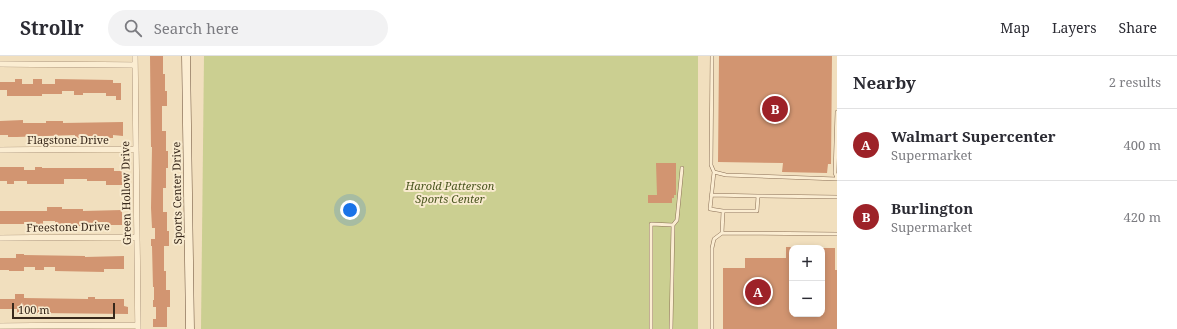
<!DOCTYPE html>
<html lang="en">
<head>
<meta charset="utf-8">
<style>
	:root { --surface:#fff; --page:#f2f2f3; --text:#2b2b33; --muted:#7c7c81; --line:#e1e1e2; --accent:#9d2228 }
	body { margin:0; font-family:"Noto Serif",serif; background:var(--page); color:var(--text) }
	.controls { position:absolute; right:12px; bottom:12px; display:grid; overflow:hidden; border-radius:8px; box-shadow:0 2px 6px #0003 }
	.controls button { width:36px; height:36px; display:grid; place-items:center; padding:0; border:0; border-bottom:1px solid var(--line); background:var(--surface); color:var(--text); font:20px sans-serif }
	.scale { position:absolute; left:12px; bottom:10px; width:103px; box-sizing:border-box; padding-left:4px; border:2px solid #38281b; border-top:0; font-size:11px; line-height:14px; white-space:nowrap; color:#38281b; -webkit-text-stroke:3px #f8eace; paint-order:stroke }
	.you { position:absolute; left:350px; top:154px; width:14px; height:14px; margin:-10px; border:3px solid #fff; border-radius:50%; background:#1a73e8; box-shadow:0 0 0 6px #1a73e833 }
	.badge { display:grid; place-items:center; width:26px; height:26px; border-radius:50%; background:var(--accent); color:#fff; font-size:13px; font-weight:700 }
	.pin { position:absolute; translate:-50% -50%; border:2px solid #fff; box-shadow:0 1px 4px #0006 }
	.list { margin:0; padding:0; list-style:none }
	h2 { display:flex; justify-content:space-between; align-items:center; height:52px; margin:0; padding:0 16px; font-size:17px }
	h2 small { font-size:13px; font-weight:400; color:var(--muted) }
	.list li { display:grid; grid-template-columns:26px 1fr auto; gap:12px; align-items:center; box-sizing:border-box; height:72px; padding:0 16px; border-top:1px solid var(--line) }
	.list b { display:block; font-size:15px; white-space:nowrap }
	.list p { margin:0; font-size:13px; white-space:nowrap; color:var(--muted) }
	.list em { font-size:13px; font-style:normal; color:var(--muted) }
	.icon { flex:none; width:22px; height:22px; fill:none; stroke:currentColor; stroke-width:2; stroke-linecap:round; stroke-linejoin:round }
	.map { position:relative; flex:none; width:837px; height:273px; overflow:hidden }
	header { display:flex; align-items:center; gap:24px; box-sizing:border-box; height:56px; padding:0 20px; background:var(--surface); border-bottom:1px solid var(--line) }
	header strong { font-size:19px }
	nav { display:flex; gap:22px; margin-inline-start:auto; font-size:14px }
	.search { width:280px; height:36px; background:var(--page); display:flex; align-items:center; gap:10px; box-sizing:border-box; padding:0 14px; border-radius:22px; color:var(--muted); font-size:15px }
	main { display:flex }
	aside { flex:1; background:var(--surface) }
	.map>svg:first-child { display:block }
	.green { fill:#cbcf91 }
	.building { fill:#d29571 }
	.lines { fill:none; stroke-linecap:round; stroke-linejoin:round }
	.lane-casing { stroke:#8a6f56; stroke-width:4 }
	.street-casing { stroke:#8a6f56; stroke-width:6 }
	.secondary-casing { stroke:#6c5039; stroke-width:9 }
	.lane { stroke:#fbedd2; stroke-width:3 }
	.street { stroke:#fbedd2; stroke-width:5.5 }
	.secondary { stroke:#fbedd2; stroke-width:8 }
	.labels { text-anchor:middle; stroke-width:4; stroke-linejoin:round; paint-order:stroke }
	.street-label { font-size:11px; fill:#38281b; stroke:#f8eace }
	.park-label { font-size:11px; font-style:italic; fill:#4b5620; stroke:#f8eace }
</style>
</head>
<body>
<header>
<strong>Strollr</strong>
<div class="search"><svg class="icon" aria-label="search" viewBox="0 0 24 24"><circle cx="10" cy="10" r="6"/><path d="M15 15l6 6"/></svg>Search here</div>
<nav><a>Map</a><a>Layers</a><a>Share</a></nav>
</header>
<main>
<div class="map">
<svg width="837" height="273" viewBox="0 0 837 273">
	<rect width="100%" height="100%" fill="#f1dfbe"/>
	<path class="green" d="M 204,0 L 698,0 L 698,273 L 201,273 Z"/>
	<path class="building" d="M 150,0 L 163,0 L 163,18 L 165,18 L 165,35 L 167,35 L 167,50 L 162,50 L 162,75 L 166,75 L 166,95 L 168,95 L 168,112 L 166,112 L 166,132 L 163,132 L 163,156 L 167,156 L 167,175 L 169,175 L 169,190 L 164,190 L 164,215 L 166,215 L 166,234 L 170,234 L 170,251 L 167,251 L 167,271 L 153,271 L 153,263 L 156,263 L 156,251 L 153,251 L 153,244 L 154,244 L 154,231 L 153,231 L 152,190 L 151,190 L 151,183 L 155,183 L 155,172 L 152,172 L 151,152 L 152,91 L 151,91 Z
		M 719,0 L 832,0 L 831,108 L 828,108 L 827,117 L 782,116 L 783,107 L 718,106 Z
		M 15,23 L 22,23 L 22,28 L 33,28 L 33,23 L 42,23 L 42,28 L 55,28 L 55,23 L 113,24 L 113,27 L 121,27 L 121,44 L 116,44 L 116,40 L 106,40 L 106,37 L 83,37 L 83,39 L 74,39 L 74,35 L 62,35 L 62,38 L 42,38 L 42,40 L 7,40 L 7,34 L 0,34 L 0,26 L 15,26 Z
		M 23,64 L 23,67 L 46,67 L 46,65 L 63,65 L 63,67 L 123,66 L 123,80 L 113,79 L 113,82 L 75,82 L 75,79 L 17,81 L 8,81 L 8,79 L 0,79 L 0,65 Z
		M 656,107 L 676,107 L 676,139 L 674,139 L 674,142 L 672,142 L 672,147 L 648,147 L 648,139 L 657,139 Z
		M 0,111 L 24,111 L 24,114 L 35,114 L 35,111 L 42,111 L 42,112 L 114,112 L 114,115 L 124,115 L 124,129 L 106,129 L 106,125 L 87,125 L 87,123 L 64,123 L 64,128 L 27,128 L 27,125 L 14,125 L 14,128 L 7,128 L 7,125 L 0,125 Z
		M 47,151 L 62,151 L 62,153 L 83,153 L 83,155 L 122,154 L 122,169 L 107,169 L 107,166 L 94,166 L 94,170 L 55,170 L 55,165 L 43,165 L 43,169 L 36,169 L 36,166 L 24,166 L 24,168 L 0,168 L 0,155 L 47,155 Z
		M 786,191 L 792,191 L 792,258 L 822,258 L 822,192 L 835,192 L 835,214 L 837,214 L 837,273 L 723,273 L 723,212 L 745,212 L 745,202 L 786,202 Z
		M 16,198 L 24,198 L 24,199 L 85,200 L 85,201 L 124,200 L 124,213 L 104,213 L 104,216 L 55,215 L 55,211 L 44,211 L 44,214 L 35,214 L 35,211 L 24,211 L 24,215 L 9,215 L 9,214 L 0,214 L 0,202 L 16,202 Z
		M 15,238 L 24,238 L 24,242 L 88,243 L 88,241 L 95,241 L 95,243 L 124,243 L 124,250 L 128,251 L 128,258 L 37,257 L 37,253 L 24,253 L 24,257 L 17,257 L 17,253 L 0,253 L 0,243 L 15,243 Z"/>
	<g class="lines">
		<defs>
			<path id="lane" d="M 712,0 L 711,109 L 714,116 L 726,119 L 837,123
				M 837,56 L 835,117 L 837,122
				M 714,116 L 710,153 L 723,155 L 757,155 L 758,140 L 837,141
				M 711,139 L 758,140
				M 673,169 L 677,164 L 682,112
				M 722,177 L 723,155
				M 651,273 L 651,168 L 673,169 L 671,273
				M 712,273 L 712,192 L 714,183 L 722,177 L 837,178"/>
			<path id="street" d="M 135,0 L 138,273
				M 0,8 L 135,9
				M 0,94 L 136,93
				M 0,182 L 137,181
				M 0,270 L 137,269"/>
			<path id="secondary" d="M 186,0 L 190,273"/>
		</defs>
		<use href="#lane" class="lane-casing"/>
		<use href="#street" class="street-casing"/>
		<use href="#secondary" class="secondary-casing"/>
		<use href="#lane" class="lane"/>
		<use href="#street" class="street"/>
		<use href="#secondary" class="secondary"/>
	</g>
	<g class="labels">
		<g class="street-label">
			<text x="68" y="88">Flagstone Drive</text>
			<text transform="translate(126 137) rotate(-91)" y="4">Green Hollow Drive</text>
			<text transform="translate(177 137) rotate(-91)" y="4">Sports Center Drive</text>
			<text transform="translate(68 171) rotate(-1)" y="4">Freestone Drive</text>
		</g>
		<g class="park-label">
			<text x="450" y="134">Harold Patterson<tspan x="450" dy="13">Sports Center</tspan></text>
		</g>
	</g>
</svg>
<div class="controls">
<button>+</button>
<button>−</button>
</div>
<div class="scale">100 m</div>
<div class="you"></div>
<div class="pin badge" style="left:758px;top:236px">A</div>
<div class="pin badge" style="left:775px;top:53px">B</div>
</div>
<aside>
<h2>Nearby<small>2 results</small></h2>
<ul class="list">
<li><span class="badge">A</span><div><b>Walmart Supercenter</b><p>Supermarket</p></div><em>400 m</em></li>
<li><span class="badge">B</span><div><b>Burlington</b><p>Supermarket</p></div><em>420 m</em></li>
</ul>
</aside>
</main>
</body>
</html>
